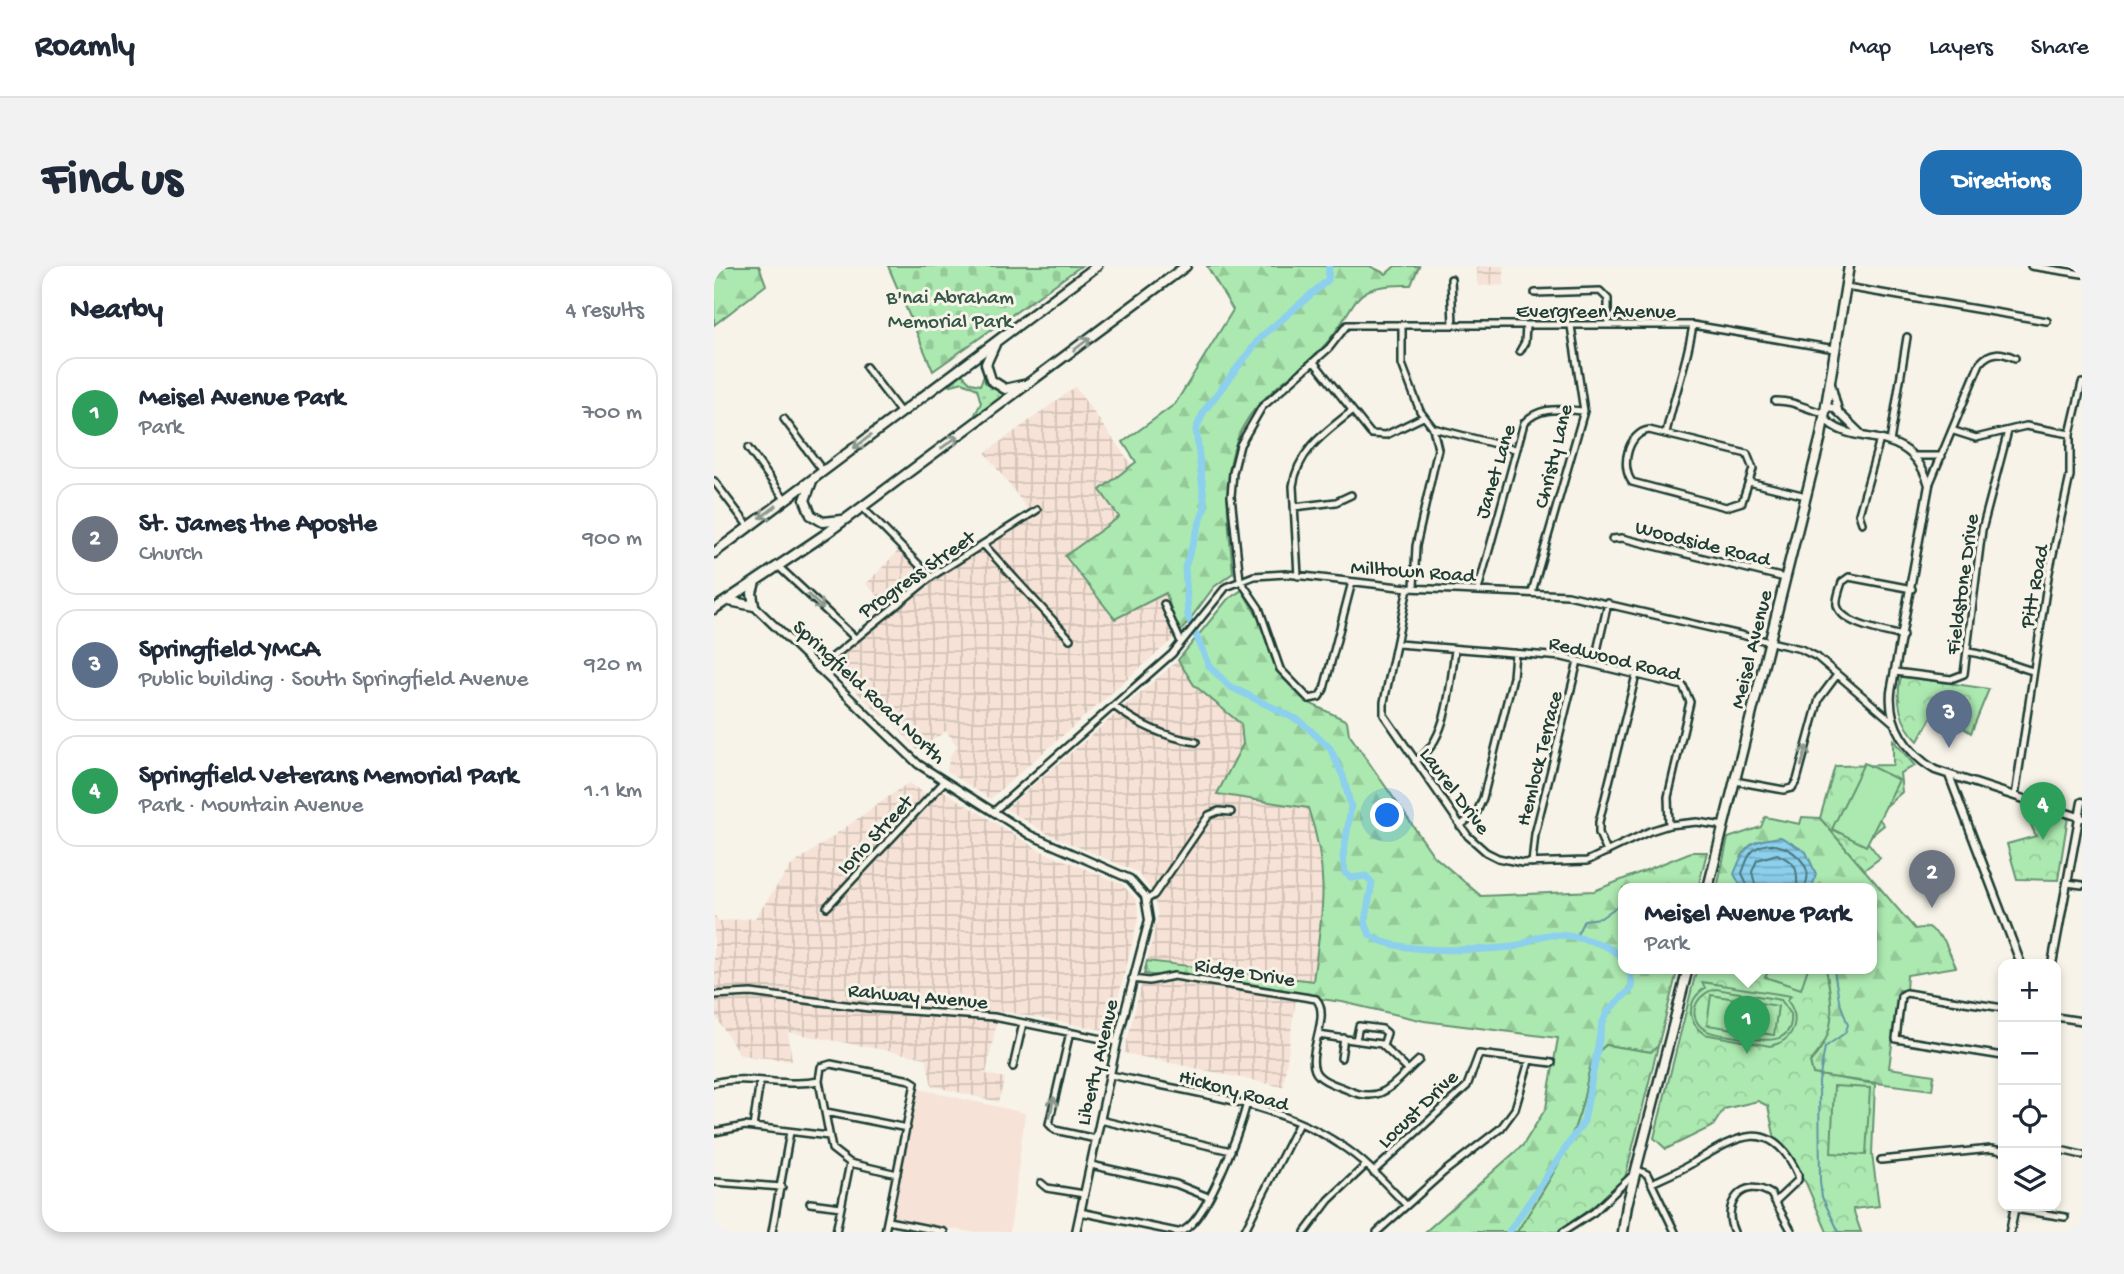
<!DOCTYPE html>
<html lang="en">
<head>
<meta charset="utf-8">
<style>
	:root { --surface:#fff; --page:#f2f2f3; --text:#1f2937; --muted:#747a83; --line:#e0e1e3; --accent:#1f6fb2 }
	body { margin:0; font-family:"Gochi Hand",sans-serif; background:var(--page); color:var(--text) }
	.controls { position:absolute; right:21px; bottom:21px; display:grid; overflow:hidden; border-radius:14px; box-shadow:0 4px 10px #0003 }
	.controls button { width:63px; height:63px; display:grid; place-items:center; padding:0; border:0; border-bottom:2px solid var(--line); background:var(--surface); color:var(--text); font:35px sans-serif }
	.you { position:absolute; left:674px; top:550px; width:24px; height:24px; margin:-18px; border:5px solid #fff; border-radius:50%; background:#1a73e8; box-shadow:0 0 0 10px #1a73e833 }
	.badge { display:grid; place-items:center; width:46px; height:46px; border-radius:50%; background:var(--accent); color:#fff; font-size:23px; font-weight:700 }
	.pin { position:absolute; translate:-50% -58px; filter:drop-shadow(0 2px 4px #0008) }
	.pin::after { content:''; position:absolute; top:37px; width:24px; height:21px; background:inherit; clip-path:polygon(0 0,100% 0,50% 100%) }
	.popup { position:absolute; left:904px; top:617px; width:259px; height:91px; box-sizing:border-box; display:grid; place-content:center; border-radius:14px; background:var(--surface); filter:drop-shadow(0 2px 5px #0005); font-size:23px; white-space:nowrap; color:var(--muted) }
	.popup b { font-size:26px; color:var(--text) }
	.popup::after { content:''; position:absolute; left:50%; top:100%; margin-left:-14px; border:14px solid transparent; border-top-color:var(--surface) }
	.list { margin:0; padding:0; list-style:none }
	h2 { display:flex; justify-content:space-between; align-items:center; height:91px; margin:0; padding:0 28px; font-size:30px }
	h2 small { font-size:23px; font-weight:400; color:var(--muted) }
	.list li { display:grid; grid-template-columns:46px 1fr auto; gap:21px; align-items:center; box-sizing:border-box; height:112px; margin:0 14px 14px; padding:0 14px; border:2px solid var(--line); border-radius:21px }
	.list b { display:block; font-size:26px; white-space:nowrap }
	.list p { margin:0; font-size:23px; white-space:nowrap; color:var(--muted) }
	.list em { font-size:23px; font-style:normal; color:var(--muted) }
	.icon { flex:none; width:38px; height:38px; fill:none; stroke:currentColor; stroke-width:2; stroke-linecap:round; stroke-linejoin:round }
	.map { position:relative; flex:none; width:1368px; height:966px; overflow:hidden; border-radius:21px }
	header { display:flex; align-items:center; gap:42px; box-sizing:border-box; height:98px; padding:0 35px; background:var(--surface); border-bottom:2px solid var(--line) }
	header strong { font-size:33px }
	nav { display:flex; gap:38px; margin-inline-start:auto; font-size:24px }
	.intro { display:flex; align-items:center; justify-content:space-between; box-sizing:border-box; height:168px; padding:0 42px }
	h1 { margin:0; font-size:49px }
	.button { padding:18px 32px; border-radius:21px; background:var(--accent); color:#fff; font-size:24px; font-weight:700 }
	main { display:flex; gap:42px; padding:0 42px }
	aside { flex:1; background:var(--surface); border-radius:21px; box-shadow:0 4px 10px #0003 }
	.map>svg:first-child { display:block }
	.built { fill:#f6e2d6 }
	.industrial { fill:url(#industrial-grid) }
	.grass { fill:url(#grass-dots); stroke:#669372; stroke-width:2 }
	.forest { fill:url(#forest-firs); stroke:#669372; stroke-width:2 }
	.cemetery { fill:url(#cemetery-stones); stroke:#669372; stroke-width:2 }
	.park { fill:url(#park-crowns); stroke:#669372; stroke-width:2 }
	.pitch { fill:#ace9b0; stroke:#669372; stroke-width:2; fill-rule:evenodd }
	.water { fill:url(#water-rules); stroke:#6095a3; stroke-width:2 }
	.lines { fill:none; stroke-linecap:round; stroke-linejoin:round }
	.shore { stroke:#4b787e; stroke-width:2 }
	.stream { stroke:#6095a3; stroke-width:2 }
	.river { stroke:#8cd0ed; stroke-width:7 }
	.minor-casing { stroke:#1f3d34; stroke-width:10 }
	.tertiary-casing { stroke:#1f3d34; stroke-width:11 }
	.primary-casing { stroke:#1f3d34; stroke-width:13 }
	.trunk-casing { stroke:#1f3d34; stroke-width:13 }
	.minor { stroke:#f7f3e8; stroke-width:5 }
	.tertiary { stroke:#f7f3e8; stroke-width:6 }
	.primary { stroke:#f7f3e8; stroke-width:8 }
	.trunk { stroke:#f7f3e8; stroke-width:8 }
	.oneway { stroke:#8b988e }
	.labels { text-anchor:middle; stroke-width:6; stroke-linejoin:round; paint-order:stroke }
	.park-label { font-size:21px; fill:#345747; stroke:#f7f3e8 }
	.street-label { font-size:21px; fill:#1f3d34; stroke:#f7f3e8 }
</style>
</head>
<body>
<header>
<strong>Roamly</strong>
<nav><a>Map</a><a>Layers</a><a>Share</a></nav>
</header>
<div class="intro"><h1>Find us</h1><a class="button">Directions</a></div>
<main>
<aside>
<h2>Nearby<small>4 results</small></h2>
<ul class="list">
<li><span class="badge" style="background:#2e9e5b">1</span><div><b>Meisel Avenue Park</b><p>Park</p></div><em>700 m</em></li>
<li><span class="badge" style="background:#6b7280">2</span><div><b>St. James the Apostle</b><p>Church</p></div><em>900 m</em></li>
<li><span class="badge" style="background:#5c6f8a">3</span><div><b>Springfield YMCA</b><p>Public building · South Springfield Avenue</p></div><em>920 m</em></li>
<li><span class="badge" style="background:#2e9e5b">4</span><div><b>Springfield Veterans Memorial Park</b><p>Park · Mountain Avenue</p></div><em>1.1 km</em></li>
</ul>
</aside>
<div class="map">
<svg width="1368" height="966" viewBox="0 0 1368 966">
	<defs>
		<pattern id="industrial-grid" width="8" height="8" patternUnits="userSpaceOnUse" patternTransform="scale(1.75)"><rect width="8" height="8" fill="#f6e2d6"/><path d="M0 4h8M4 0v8" fill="none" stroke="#d2c3b8"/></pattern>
		<pattern id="grass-dots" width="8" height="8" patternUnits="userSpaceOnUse" patternTransform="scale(1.75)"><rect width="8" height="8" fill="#ace9b0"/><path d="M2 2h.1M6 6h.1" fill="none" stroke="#94c998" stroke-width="1.8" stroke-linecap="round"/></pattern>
		<pattern id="forest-firs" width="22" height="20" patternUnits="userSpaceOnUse" patternTransform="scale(1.75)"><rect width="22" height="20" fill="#ace9b0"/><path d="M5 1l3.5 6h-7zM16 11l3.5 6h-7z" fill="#94c998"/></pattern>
		<pattern id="cemetery-stones" width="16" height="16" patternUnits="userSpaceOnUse" patternTransform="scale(1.75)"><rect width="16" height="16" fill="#ace9b0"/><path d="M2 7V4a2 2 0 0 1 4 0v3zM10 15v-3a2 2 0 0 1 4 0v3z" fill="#94c998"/></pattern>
		<pattern id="park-crowns" width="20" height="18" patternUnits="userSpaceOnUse" patternTransform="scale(1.75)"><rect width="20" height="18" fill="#ace9b0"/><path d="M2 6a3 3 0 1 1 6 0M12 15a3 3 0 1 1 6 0" fill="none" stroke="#94c998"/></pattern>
		<pattern id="water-rules" width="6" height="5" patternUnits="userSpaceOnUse" patternTransform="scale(1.75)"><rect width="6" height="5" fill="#8cd0ed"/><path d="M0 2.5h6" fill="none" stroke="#72aac1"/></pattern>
	</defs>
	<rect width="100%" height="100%" fill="#f7f3e8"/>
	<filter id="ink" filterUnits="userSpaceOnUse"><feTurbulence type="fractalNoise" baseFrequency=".0143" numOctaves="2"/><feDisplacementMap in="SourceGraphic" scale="14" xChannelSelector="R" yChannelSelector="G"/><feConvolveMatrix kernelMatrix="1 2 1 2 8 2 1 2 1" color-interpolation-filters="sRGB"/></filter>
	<g filter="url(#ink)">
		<path class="built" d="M 205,823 L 311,847 L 296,966 L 256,966 L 178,952 Z"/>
		<path class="industrial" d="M 763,0 L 790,0 L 790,19 L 764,20 Z
			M 361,121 L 418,199 L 386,224 L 405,251 L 352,290 L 452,327 L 465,368 L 276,533 L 233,505 L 236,489 L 244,481 L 232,465 L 203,484 L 172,449 L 169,451 L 111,396 L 176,342 L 152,318 L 187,282 L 218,314 L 319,250 L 271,187 Z
			M 464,394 L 480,419 L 527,458 L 529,478 L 504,528 L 593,542 L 606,579 L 611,632 L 599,716 L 433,695 L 444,649 L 439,626 L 423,606 L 334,568 L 292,543 Z
			M 194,517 L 218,532 L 225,522 L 325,584 L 408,618 L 422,634 L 425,649 L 396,765 L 285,745 L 272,808 L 291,812 L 284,836 L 218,820 L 212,792 L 74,766 L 78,795 L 26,789 L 0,748 L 0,649 L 5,655 L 41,652 L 77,600 Z
			M 430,708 L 582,732 L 569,821 L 410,787 Z"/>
		<path class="grass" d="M 248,108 L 257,117 L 266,119 L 270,110 L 275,117 L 296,126 L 258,154 L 267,137 L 263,123 L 249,116 L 234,120 Z"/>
		<path class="forest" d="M 0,0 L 45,0 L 52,19 L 0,59 Z
			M 493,0 L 656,0 L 672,8 L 681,0 L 705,0 L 697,19 C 630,17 647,41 609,81 C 591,101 567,115 549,134 C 501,182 514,247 519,307 L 500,321 L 465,368 L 452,327 L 401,353 L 351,290 L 405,251 L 386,224 L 422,196 L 409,176 L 461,138 L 519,44 Z
			M 528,324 L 547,357 L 558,392 L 569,412 L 591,435 L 633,455 L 635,468 L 720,590 L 767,630 L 880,625 L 977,586 L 993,586 L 984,622 L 909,622 L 909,702 L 964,702 L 944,780 L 938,786 L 892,779 C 873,794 875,809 870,831 C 858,883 831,922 803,966 L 711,966 L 809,879 L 832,842 L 844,772 L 710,755 L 628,736 L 430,708 L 433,695 L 599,715 C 608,647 617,609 594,542 L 503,528 L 529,478 L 527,458 L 480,419 L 464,394 L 513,334 Z
			M 1051,551 L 1086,558 L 1088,551 L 1106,552 L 1201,663 L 1215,661 L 1230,674 L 1242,701 L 1193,709 L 1192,725 L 1185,724 L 1175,802 L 1220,809 L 1218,824 L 1099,809 L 1096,796 C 1123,767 1118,739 1112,702 L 1157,702 L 1157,622 L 1003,622 L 1014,572 L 1047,561 Z"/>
		<path class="cemetery" d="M 174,0 L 367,0 L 219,105 Z"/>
		<path class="park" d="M 1187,410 L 1275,423 L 1257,467 L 1229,448 L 1220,447 L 1204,475 C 1186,458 1181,434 1187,410 Z
			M 1179,474 L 1201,500 L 1186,507 L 1188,526 L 1162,549 L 1170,559 L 1152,574 L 1166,592 L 1150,604 L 1106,552 L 1121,500 L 1179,499 Z
			M 1309,541 L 1354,551 L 1344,614 L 1303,613 L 1293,578 L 1322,570 Z
			M 983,702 L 1112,702 C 1118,740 1125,765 1096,796 L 1099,808 L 1161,818 L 1158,888 L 1165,940 L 1139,943 L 1147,966 L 1113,966 L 1092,917 L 1062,878 L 1054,840 L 1044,835 L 1010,843 L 999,860 L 952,883 L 940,872 Z
			M 892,779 L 937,786 L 944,780 L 910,916 L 846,966 L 803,966 C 831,922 858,883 870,831 C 875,809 873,794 892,779 Z"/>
		<path class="pitch" d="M 1150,497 L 1185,514 L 1152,580 L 1118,563 Z
			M 1057,702 L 1094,702 L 1087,723 L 1051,711 Z
			M 988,716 L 1077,730 L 1073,734 C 1088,753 1080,775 1056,780 L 990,768 C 972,755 973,734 991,722 ZM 1002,723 L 1067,734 L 1077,748 C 1080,782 1045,774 1023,771 C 1013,769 1000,769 991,764 C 971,751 982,727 1002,723 Z
			M 997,729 L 1064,740 L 1060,769 L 993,759 Z
			M 1120,820 L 1156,822 L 1152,889 L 1117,887 Z"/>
		<path class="water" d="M 1067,571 L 1092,586 L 1102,608 L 1098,622 L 1028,622 L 1020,608 C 1032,578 1035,575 1067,571 Z"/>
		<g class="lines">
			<path class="shore" d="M 1034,622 L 1028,607 C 1031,600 1033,591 1038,586 C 1055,568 1087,585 1093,605 C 1095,611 1092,616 1091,622
				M 1042,622 L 1038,606 L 1043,594 L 1063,588 C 1082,597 1084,601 1083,622"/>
			<path class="stream" d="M 861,673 L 870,654 L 887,652 L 909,636
				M 1116,702 L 1120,705 L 1125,734 L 1134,759 L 1131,767 L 1111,781 L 1105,816 L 1106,916 L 1108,931 L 1125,966"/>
			<path class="river" d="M 615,0 L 614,14 L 547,71 L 490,145 L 482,163 L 491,241 L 471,301 L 474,350 L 495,400 L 515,420 L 586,455 L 616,482 L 629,510 L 637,541 L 629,591 L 631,607 L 638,612 L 652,610 L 658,617 L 651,656 L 656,669 C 682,689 766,684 799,681 C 812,679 822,669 834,669 C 857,668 894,676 909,693
				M 795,966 L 870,855 L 888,758 L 894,745 L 918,722 L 916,702"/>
			<defs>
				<path id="minor" d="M 1317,0 L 1368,8
					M 737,13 L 739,58
					M 1132,21 L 1333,55
					M 821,27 L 886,25 L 894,33 L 894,59
					M 688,59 L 688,98 L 706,145 L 719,162 L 724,183 L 702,280 L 700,322
					M 806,85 L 811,76 L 812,59
					M 600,96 L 657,168 L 672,169 L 709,151
					M 152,101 L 187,147
					M 1061,135 C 1080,134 1093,144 1111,147
					M 70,153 L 109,205
					M 719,162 L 801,183
					M 935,164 L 1033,188 L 1039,203 L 1028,236 L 1012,241 L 918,216 C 906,200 914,167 935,164 Z
					M 1240,165 L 1262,172 L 1312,160 L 1356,168
					M 952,167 C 960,130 973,97 979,59
					M 1176,176 L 1193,71
					M 34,182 L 71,233
					M 1199,190 L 1228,190
					M 0,215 L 35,261
					M 1035,216 L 1092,230
					M 1215,219 L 1266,97 C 1277,84 1287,86 1301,92
					M 148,241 L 217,311
					M 580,241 L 622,236 L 637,229
					M 1148,257 L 1145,248 L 1166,173
					M 898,273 L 908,272 L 1071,312
					M 269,278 L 356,373
					M 64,300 L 140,371
					M 584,310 L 579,220 C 584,184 612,166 638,145
					M 638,316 L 610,423 L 605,431 L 595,433 L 566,403 L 545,342 L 526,314 L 517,230 L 519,207 L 526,179 L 548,141 L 615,82 L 633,59 L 979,59 L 1121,83
					M 694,322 L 670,436 L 670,449 L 754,570 L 772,586 L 784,592 L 808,597 L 873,595 L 936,565 L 955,559 L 983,556 L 1010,560
					M 764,324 L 810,157 C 826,139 848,144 870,145
					M 818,326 L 870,145 L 857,60
					M 450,338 L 467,376
					M 1189,370 C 1173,366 1127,359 1123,339 C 1122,332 1126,323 1128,316 L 1135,311 L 1198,323
					M 684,378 L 848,391 L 969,420 L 976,436 L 954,531 L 955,559
					M 1255,386 C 1279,389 1296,399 1319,405
					M 880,398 L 894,337
					M 104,403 L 217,311 L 323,244
					M 1181,406 L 1237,413 L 1250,408 L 1268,264 L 1294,165
					M 400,440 C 424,459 452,471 482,476
					M 701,495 C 734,477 736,418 741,384
					M 1021,515 L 1070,524 L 1078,522 L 1083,514 L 1105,433 L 1123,409
					M 1301,530 L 1334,311 L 1356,210 L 1356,168 L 1368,117
					M 279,546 L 458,388 L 512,321 L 540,310 L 572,308 L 694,322 L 854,329 L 1087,383 L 1103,391 L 1180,457
					M 746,560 L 763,546 L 769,532 L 799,411 L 801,387
					M 893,586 L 885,567 L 885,556 L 922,409
					M 818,597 L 821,568 L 864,395
					M 1353,617 L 1368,619
					M 432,634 L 440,629 L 495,549 L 505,545 L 517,546
					M 113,641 L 230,516
					M 418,713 L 435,715 L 460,710 L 602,733 C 619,751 587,794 605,810 C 612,817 625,820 634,824 C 669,840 680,816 705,794
					M 0,729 L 37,727 L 155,742 L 280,751 L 403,776
					M 1289,742 L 1192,727 L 1187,730 L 1182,773 L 1289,790
					M 1342,751 L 1368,755
					M 356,766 L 335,858 L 341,864 L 382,873
					M 604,769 L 667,778 L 694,804
					M 642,774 L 645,760 L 668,763 L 673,767 L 669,780
					M 627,792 L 630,772
					M 299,801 L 309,757
					M 397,809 C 471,826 561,835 625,878 C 651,894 671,917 692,939
					M 0,817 C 35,808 70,822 105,815
					M 112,846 L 193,862
					M 386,854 L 517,885
					M 39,861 L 46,815
					M 0,866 L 31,860 L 115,870
					M 1342,883 L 1368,889
					M 1167,894 L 1277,883 L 1289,885
					M 377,899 L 462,918 L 494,931
					M 659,906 L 753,820 L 765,788 L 838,797
					M 0,916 L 68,921
					M 327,917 L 333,922 L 370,928
					M 938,917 C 951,911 965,905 977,898 C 1019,873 1056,846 1084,909 L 1084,914 L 1063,934
					M 96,937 L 127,941
					M 1300,943 L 1351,951
					M 366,946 L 463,966
					M 174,955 L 230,966
					M 58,966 L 76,866
					M 122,966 L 136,897
					M 171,966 L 201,817 L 196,814 L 117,798 L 107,801 L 105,815 L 118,883 L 136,897 L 183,908
					M 465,966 C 490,962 526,865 532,840
					M 530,966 L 585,857
					M 591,966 L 615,934 L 652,899
					M 663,966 L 730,906 L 787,862 L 801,843 L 815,795
					M 849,966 L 880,946 L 924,904 L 933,908 L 961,966
					M 1020,966 C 1007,940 1028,909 1057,928 L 1078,966"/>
				<path id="tertiary" d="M 1117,118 L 1124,144
					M 1112,141 L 1120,142 L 1146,167
					M 1110,152 C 1140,185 1195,154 1215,219 L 1177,426 C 1174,460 1193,487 1221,504 L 1368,552
					M 40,340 L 204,498 L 316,569 L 416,613 L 431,630 L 435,654 L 403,776 L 362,966
					M 1235,509 L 1307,698
					M 1338,698 L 1368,536
					M 1296,966 L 1301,940"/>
				<path id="primary" d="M 994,622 L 1107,170 L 1135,0
					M 909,966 L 913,939 L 974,702"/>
				<path id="trunk" d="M 281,78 L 272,98 L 277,114 L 291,123 L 309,119
					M 98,215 L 91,234 L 97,249 L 109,256 L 128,254
					M 0,287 L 383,0
					M 15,335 L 40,340
					M 40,340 L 38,327 L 41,316
					M 0,343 L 113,267 L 472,0"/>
			</defs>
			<use href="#minor" class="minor-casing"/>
			<use href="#tertiary" class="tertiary-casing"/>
			<use href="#primary" class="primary-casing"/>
			<use href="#trunk" class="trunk-casing"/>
			<use href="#minor" class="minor"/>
			<use href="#tertiary" class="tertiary"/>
			<use href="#primary" class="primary"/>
			<use href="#trunk" class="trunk"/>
		</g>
		<defs><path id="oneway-shaft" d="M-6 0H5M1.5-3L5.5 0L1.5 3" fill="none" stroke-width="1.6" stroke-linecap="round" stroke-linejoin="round" transform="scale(1.75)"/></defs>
		<g class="oneway">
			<use href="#oneway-shaft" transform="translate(368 78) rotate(-37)"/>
			<use href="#oneway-shaft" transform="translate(148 176) rotate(143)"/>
			<use href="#oneway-shaft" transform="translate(236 176) rotate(-36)"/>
			<use href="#oneway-shaft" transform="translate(54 246) rotate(143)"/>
			<use href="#oneway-shaft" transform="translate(102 336) rotate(43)"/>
			<use href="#oneway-shaft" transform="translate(1090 490) rotate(-75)"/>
			<use href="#oneway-shaft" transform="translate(338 841) rotate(-77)"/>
		</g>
	</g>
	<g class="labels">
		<g class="park-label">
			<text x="236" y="37">B'nai Abraham<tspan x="236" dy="24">Memorial Park</tspan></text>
		</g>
		<g class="street-label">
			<text x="882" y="51">Evergreen Avenue</text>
			<text transform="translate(838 190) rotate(-76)" y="7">Christy Lane</text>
			<text transform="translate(780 205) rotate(-73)" y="7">Janet Lane</text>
			<text transform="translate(989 276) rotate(14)" y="7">Woodside Road</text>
			<text transform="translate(699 304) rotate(4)" y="7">Milltown Road</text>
			<text transform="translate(202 307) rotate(-35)" y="7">Progress Street</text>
			<text transform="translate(1247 318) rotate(-82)" y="7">Fieldstone Drive</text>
			<text transform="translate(1319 320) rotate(-79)" y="7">Pitt Road</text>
			<text transform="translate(1036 383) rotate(-76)" y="7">Meisel Avenue</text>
			<text transform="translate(901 391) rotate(14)" y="7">Redwood Road</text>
			<text transform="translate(156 425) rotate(43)" y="7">Springfield Road North</text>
			<text transform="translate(824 492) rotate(-76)" y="7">Hemlock Terrace</text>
			<text transform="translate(742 524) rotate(53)" y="7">Laurel Drive</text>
			<text transform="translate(160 568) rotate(-47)" y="7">Iorio Street</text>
			<text transform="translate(531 705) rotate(9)" y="7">Ridge Drive</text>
			<text transform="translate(204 729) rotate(5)" y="7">Rahway Avenue</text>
			<text transform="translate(382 796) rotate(-77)" y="7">Liberty Avenue</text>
			<text transform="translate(520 823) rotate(15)" y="7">Hickory Road</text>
			<text transform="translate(703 842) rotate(-44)" y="7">Locust Drive</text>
		</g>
	</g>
</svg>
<div class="controls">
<button>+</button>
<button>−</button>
<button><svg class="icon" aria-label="locate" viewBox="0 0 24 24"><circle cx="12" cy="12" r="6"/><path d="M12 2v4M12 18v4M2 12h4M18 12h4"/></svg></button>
<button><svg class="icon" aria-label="layers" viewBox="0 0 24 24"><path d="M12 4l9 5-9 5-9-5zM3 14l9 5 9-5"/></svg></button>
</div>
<div class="you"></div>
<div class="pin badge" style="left:1033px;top:788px;background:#2e9e5b">1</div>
<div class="popup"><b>Meisel Avenue Park</b>Park</div>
<div class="pin badge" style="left:1218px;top:642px;background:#6b7280">2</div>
<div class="pin badge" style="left:1235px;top:482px;background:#5c6f8a">3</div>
<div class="pin badge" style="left:1329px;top:574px;background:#2e9e5b">4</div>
</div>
</main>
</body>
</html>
